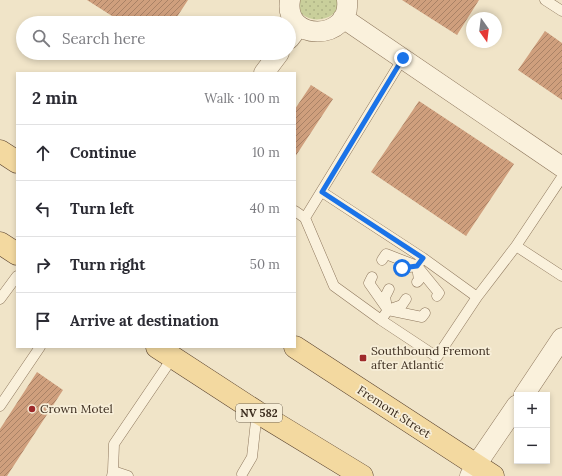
<!DOCTYPE html>
<html lang="en">
<head>
<meta charset="utf-8">
<style>
	:root { --surface:#fff; --page:#f2f2f3; --text:#2b2b33; --muted:#7c7c81; --line:#e1e1e2 }
	body { margin:0; font-family:Lora,serif; background:var(--page); color:var(--text) }
	.controls { position:absolute; right:12px; bottom:12px; display:grid; overflow:hidden; border-radius:0px; box-shadow:0 2px 6px #0003 }
	.controls button { width:36px; height:36px; display:grid; place-items:center; padding:0; border:0; border-bottom:1px solid var(--line); background:var(--surface); color:var(--text); font:20px sans-serif }
	.compass { position:absolute; left:466px; top:12px; width:36px; height:36px; border-radius:50%; background:var(--surface); box-shadow:0 2px 6px #0003; rotate:166deg }
	.stop { position:absolute; width:12px; height:12px; margin:-9px; border:3px solid #1a73e8; border-radius:50%; background:#fff }
	.stop.end { background:#1a73e8; border-color:#fff; box-shadow:0 1px 4px #0008 }
	.list { margin:0; padding:0; list-style:none }
	h2 { display:flex; justify-content:space-between; align-items:center; height:52px; margin:0; padding:0 16px; font-size:17px }
	h2 small { font-size:13px; font-weight:400; color:var(--muted) }
	.list li { display:grid; grid-template-columns:26px 1fr auto; gap:12px; align-items:center; box-sizing:border-box; height:56px; padding:0 16px; border-top:1px solid var(--line) }
	.list b { display:block; font-size:15px; white-space:nowrap }
	.list em { font-size:13px; font-style:normal; color:var(--muted) }
	.icon { flex:none; width:22px; height:22px; fill:none; stroke:currentColor; stroke-width:2; stroke-linecap:round; stroke-linejoin:round }
	.map { position:relative; flex:none; width:562px; height:476px; overflow:hidden }
	.search { position:absolute; background:var(--surface); box-shadow:0 2px 6px #0003; left:16px; top:16px; width:280px; height:44px; display:flex; align-items:center; gap:10px; box-sizing:border-box; padding:0 14px; border-radius:22px; color:var(--muted); font-size:15px }
	.panel { position:absolute; background:var(--surface); box-shadow:0 2px 6px #0003; left:16px; top:72px; width:280px; height:276px; border-radius:0px }
	.map>svg:first-child { display:block }
	.grass { fill:url(#grass-dots) }
	.building { fill:url(#building-hatch) }
	.lines { fill:none; stroke-linecap:round; stroke-linejoin:round }
	.lane-casing { stroke:#8d765c; stroke-width:11 }
	.street-casing { stroke:#8d765c; stroke-width:21 }
	.primary-casing { stroke:#5b4430; stroke-width:23 }
	.lane { stroke:#faf1dc; stroke-width:10 }
	.street { stroke:#faf1dc; stroke-width:20 }
	.primary { stroke:#f3d9a0; stroke-width:22 }
	.route { stroke:#1a73e8; stroke-width:5 }
	.poi-dot { fill:#9e2a2b; stroke:#f7eed8; stroke-width:1.5 }
	.labels { text-anchor:middle; stroke-width:3.5; stroke-linejoin:round; paint-order:stroke }
	.shield { fill:#f7eed8; stroke:#756857; stroke-width:1 }
	.shield-label { font-size:11px; font-weight:bold; fill:#3d2e20 }
	.poi-label { font-size:12px; fill:#3d2e20; stroke:#f7eed8; text-anchor:start }
	.street-label { font-size:12px; fill:#3d2e20; stroke:#f7eed8 }
</style>
</head>
<body>
<div class="map">
<svg width="562" height="476" viewBox="0 0 562 476">
	<defs>
		<pattern id="grass-dots" width="8" height="8" patternUnits="userSpaceOnUse"><rect width="8" height="8" fill="#c9cf9b"/><path d="M2 2h.1M6 6h.1" fill="none" stroke="#aeb285" stroke-width="1.8" stroke-linecap="round"/></pattern>
		<pattern id="building-hatch" width="6" height="6" patternUnits="userSpaceOnUse"><rect width="6" height="6" fill="#cf9f7d"/><path d="M-1 1l2-2M0 6l6-6M5 7l2-2" fill="none" stroke="#a98266"/></pattern>
	</defs>
	<rect width="100%" height="100%" fill="#f0e4c8"/>
	<path class="grass" d="M 293,0 L 343,0 C 340,5 336,12 332,15 C 323,21 309,21 302,14 C 298,10 296,4 293,0 Z"/>
	<path class="building" d="M 87,0 L 188,0 L 173,23 L 123,23 Z
		M 402,0 L 479,0 L 457,35 Z
		M 545,31 L 562,43 L 562,100 L 518,70 Z
		M 311,85 L 333,99 L 295,157 L 295,109 Z
		M 419,101 L 514,164 L 466,236 L 371,172 Z
		M 37,372 L 63,390 L 7,476 L 0,476 L 0,429 Z"/>
	<g class="lines">
		<defs>
			<path id="lane" d="M 545,0 L 562,11
				M 322,192 L 423,258
				M 295,211 L 305,218 L 403,58
				M 305,218 L 334,286 L 381,320 L 388,310 L 402,305 L 406,299
				M 516,246 L 562,276
				M 382,260 L 386,254 L 417,266 L 439,293 L 437,296
				M 417,266 L 419,280 L 417,282
				M 400,271 L 402,268 L 417,266 L 423,258 L 477,297
				M 372,277 L 369,283 L 388,310 L 422,317 L 425,313
				M 0,299 L 17,276
				M 387,308 L 385,297 L 389,289
				M 381,320 L 437,357 L 477,297 L 516,246 L 562,177
				M 0,406 L 40,347
				M 113,471 L 128,476
				M 242,474 L 252,457 L 257,412
				M 112,476 L 113,471 L 114,444 L 173,357"/>
			<path id="street" d="M 290,0 C 283,43 352,41 347,0
				M 343,18 L 562,167
				M 289,39 L 299,26
				M 264,73 L 279,53
				M 524,395 L 562,338
				M 470,476 L 476,465 L 517,405"/>
			<path id="primary" d="M 0,151 L 17,162
				M 0,243 L 17,254
				M 157,347 L 257,412 L 362,476
				M 295,347 L 493,476"/>
		</defs>
		<use href="#lane" class="lane-casing"/>
		<use href="#street" class="street-casing"/>
		<use href="#primary" class="primary-casing"/>
		<use href="#lane" class="lane"/>
		<use href="#street" class="street"/>
		<use href="#primary" class="primary"/>
	</g>
	<g class="lines">
		<path class="route" d="M 402,268 L 417,266 L 423,258 L 322,192 L 403,58"/>
	</g>
	<g class="poi-dot">
		<rect x="359" y="354" width="8" height="8" rx="2"/>
		<circle cx="32" cy="409" r="4"/>
	</g>
	<g class="labels">
		<rect class="shield" x="236" y="404" width="46" height="18" rx="3"/>
		<g class="shield-label">
			<text x="259" y="417">NV 582</text>
		</g>
		<g class="poi-label">
			<text x="371" y="355">Southbound Fremont<tspan x="371" dy="14">after Atlantic</tspan></text>
			<text x="40" y="413">Crown Motel</text>
		</g>
		<g class="street-label">
			<text transform="translate(394 412) rotate(33)" y="4">Fremont Street</text>
		</g>
	</g>
</svg>
<div class="controls">
<button>+</button>
<button>−</button>
</div>
<svg class="compass" viewBox="-18 -18 36 36"><path d="M0-13l5 13h-10z" fill="#e53935"/><path d="M0 13l5-13h-10z" fill="#7c7c81"/></svg>
<div class="stop" style="left:402px;top:268px"></div>
<div class="stop end" style="left:403px;top:58px"></div>
<div class="search"><svg class="icon" aria-label="search" viewBox="0 0 24 24"><circle cx="10" cy="10" r="6"/><path d="M15 15l6 6"/></svg>Search here</div>
<section class="panel">
<h2>2 min<small>Walk · 100 m</small></h2>
<ul class="list">
<li><svg class="icon" aria-label="ahead" viewBox="0 0 24 24"><path d="M12 20V5M6 11l6-6 6 6"/></svg><div><b>Continue</b></div><em>10 m</em></li>
<li><svg class="icon" aria-label="left" viewBox="0 0 24 24"><path d="M17 20v-9H6M10 6l-5 5 5 5"/></svg><div><b>Turn left</b></div><em>40 m</em></li>
<li><svg class="icon" aria-label="right" viewBox="0 0 24 24"><path d="M7 20v-9h11M14 6l5 5-5 5"/></svg><div><b>Turn right</b></div><em>50 m</em></li>
<li><svg class="icon" aria-label="arrive" viewBox="0 0 24 24"><path d="M6 21V4h12l-3 4 3 4H6"/></svg><div><b>Arrive at destination</b></div></li>
</ul>
</section>
</div>
</body>
</html>
